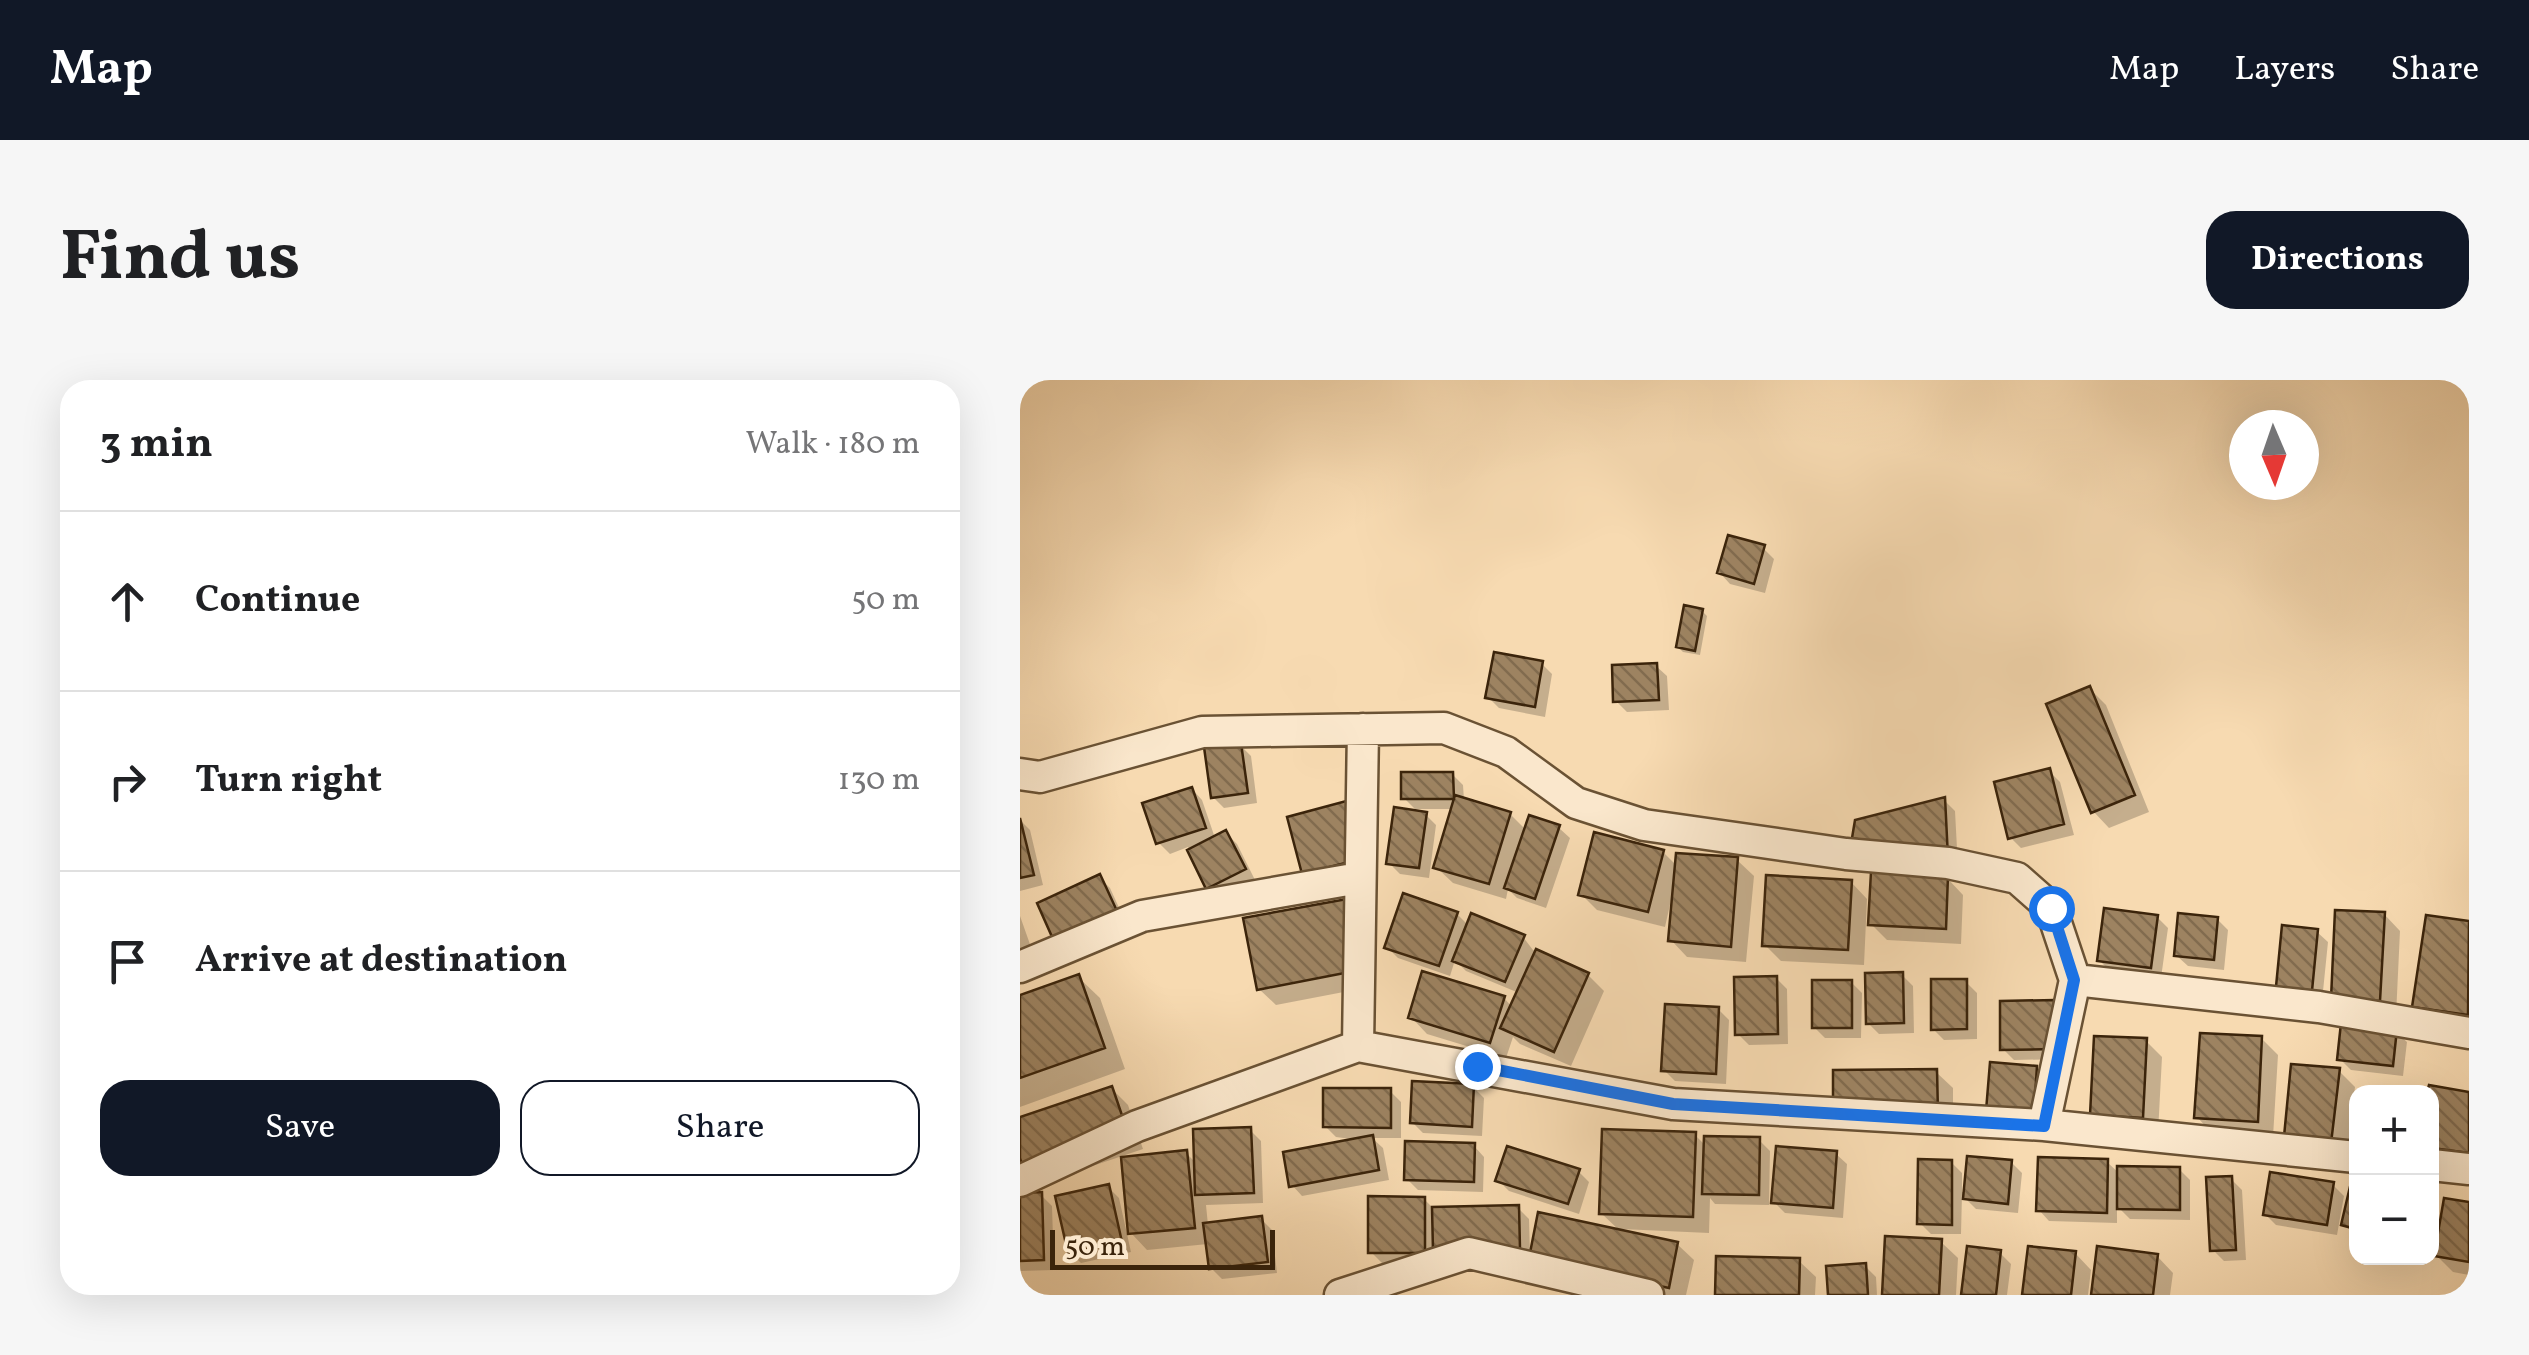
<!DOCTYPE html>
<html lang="en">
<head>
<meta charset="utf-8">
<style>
	:root { --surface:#fff; --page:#f6f6f6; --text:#202124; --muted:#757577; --line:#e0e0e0; --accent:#111827 }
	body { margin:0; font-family:Vollkorn,serif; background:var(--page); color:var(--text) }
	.controls { position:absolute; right:30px; bottom:30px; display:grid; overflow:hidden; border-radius:20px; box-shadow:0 10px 40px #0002 }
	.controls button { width:90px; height:90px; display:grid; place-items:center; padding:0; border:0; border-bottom:2px solid var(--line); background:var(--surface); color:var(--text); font:50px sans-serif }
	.compass { position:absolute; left:1209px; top:30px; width:90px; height:90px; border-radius:50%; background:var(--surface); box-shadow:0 10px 40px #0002; rotate:178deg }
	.scale { position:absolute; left:30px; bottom:25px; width:225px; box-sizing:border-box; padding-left:10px; border:5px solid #3b240b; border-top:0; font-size:28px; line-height:35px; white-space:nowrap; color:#3b240b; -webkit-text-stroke:8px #fae7cc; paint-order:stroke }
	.stop { position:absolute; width:30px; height:30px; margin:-22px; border:8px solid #1a73e8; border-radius:50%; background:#fff }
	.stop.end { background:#1a73e8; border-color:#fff; box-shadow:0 2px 10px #0008 }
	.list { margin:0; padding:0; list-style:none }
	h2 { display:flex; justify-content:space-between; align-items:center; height:130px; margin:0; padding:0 40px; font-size:42px }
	h2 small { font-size:32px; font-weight:400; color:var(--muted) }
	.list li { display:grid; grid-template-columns:65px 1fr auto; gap:30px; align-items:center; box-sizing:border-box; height:180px; padding:0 40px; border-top:2px solid var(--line) }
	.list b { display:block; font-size:38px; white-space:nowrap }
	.list em { font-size:32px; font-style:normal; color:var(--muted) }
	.actions { display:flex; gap:20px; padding:30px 40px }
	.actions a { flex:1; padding:22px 0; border:2px solid var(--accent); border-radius:30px; text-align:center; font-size:35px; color:var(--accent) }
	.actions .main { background:var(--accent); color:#fff }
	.icon { flex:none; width:55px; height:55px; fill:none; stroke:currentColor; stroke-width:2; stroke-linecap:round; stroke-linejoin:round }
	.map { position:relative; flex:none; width:1449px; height:915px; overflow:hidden; border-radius:30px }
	header { display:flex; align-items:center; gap:60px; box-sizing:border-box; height:140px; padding:0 50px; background:var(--accent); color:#fff }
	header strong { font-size:48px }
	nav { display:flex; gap:55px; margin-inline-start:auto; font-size:35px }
	.intro { display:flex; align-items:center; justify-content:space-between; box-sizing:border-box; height:240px; padding:0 60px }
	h1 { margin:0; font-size:70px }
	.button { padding:25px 45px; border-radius:30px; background:var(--accent); color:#fff; font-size:35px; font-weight:700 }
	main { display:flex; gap:60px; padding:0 60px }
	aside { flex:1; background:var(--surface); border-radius:30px; box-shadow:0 10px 40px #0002 }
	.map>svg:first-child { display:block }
	.shadow { fill:#0003 }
	.building { fill:url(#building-back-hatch); stroke:#3b240b; stroke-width:2.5 }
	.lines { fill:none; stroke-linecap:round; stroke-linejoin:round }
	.minor-casing { stroke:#6a5234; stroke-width:35 }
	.minor { stroke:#fae7cc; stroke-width:30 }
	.route { stroke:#1a73e8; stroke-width:12 }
</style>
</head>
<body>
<header>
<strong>Map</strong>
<nav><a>Map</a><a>Layers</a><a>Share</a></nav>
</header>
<div class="intro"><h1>Find us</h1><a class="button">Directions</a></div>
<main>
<aside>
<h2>3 min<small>Walk · 180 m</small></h2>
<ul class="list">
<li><svg class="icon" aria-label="ahead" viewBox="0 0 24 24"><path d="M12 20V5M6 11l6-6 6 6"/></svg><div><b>Continue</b></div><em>50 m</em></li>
<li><svg class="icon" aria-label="right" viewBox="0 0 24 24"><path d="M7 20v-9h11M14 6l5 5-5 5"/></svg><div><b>Turn right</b></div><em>130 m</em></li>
<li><svg class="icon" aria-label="arrive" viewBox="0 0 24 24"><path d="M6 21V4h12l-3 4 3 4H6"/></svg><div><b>Arrive at destination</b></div></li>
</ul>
<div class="actions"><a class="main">Save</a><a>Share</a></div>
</aside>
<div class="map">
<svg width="1449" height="915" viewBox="0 0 1449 915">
	<defs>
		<pattern id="building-back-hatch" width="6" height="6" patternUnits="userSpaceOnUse" patternTransform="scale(2.5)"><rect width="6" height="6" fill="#9d8361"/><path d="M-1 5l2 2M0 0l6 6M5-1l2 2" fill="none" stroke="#816b4e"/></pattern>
	</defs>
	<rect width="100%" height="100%" fill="#f7dab1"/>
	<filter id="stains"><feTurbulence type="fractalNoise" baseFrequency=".002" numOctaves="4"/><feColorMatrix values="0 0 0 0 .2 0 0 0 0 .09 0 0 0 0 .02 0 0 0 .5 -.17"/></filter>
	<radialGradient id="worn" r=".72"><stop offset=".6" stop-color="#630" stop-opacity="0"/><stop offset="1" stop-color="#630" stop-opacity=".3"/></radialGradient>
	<path class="shadow" d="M 743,168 L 754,179 L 745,213 L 710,204 L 700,193 Z
		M 682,231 L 687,236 L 680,275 L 663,272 L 658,267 Z
		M 521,283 L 532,294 L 525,337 L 479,328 L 468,317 Z
		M 636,286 L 647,296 L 649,330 L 607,332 L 596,321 Z
		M 1070,309 L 1086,325 L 1129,432 L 1089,448 L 1073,431 Z
		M 220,365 L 231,376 L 237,423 L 204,428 L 193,417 Z
		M 1029,391 L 1040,402 L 1054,455 L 1001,468 L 990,457 Z
		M 432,394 L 443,405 L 444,420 L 490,434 L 506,450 L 539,448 L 550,458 L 526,528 L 497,518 L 488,509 L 486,519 L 433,503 L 416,487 L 434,429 L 395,429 L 384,418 Z
		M 172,409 L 182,420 L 195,458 L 206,453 L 217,464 L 235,500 L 199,518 L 188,507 L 168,467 L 150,474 L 139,463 Z
		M 924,420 L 935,431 L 938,487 L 846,468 L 835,457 Z
		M 405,434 L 416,445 L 409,498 L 380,494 L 369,483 Z
		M 0,440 L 10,450 L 23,505 L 0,511 Z
		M 643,472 L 657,486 L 717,480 L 734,496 L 726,582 L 667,577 L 651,560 L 654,520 L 651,520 L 645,547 L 577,530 L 561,514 Z
		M 79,497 L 90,508 L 106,543 L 46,569 Z
		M 927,498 L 943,515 L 941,564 L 867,560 L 851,544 Z
		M 831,502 L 847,519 L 844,585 L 761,581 L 745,565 Z
		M 437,534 L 449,546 L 503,557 L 513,570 L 568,595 L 584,611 L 551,686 L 500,664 L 493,657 L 486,678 L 407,654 L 391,637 L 484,618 L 492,627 L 499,613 L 446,591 L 435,580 L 430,596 L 378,578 L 367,567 Z
		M 1364,534 L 1380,551 L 1376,636 L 1313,618 Z
		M 0,536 L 18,587 L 0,593 Z
		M 1137,537 L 1148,548 L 1141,598 L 1090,591 L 1079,580 Z
		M 342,538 L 355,606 L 256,625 L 239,609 Z
		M 1408,538 L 1449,544 L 1449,648 L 1411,642 L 1394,626 Z
		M 1197,539 L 1208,550 L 1204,590 L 1168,586 L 1157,576 Z
		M 1297,552 L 1308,562 L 1301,631 L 1257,616 Z
		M 882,595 L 893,606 L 894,653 L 859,654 L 848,643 Z
		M 58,597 L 80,618 L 105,689 L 0,727 L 0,618 Z
		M 756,598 L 767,609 L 768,664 L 729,665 L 718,654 Z
		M 831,602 L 842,613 L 841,658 L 805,658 L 794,647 Z
		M 946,602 L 957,613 L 957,659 L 924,660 L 913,649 Z
		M 1033,622 L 1044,633 L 1045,679 L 994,680 L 983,669 Z
		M 698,629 L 709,640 L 706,704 L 655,701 L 644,690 Z
		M 1376,652 L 1387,662 L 1383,696 L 1331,690 L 1320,679 Z
		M 1241,658 L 1258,675 L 1253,757 L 1193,754 L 1177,737 Z
		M 1126,661 L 1142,677 L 1138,753 L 1073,734 Z
		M 1319,691 L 1335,707 L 1326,787 L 1265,767 Z
		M 916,692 L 933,708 L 933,750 L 832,751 L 816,734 Z
		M 453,707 L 464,718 L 462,756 L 403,753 L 392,742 Z
		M 1411,708 L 1449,714 L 1449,781 L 1412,775 Z
		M 92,709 L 108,725 L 123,769 L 22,803 L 0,770 L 0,739 Z
		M 370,711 L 381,722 L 381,758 L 352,758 L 363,768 L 369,800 L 282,816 L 272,805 L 338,760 L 316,757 L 305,746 Z
		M 230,750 L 241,761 L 243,823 L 186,825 L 188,845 L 241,839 L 252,850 L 257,893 L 202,899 L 191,888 L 188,864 L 127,870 L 111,853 L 166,773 L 176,783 Z
		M 675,755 L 686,766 L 739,760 L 750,771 L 749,825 L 695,824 L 690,818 L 689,853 L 601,849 L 601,852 L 657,864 L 674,880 L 666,915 L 628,915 L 414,883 L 362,883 L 351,872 L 404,819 L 414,829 L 498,828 L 509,839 L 510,874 L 601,852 L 581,833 Z
		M 454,766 L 464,777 L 463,812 L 398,810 L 387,799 Z
		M 816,774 L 827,784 L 823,838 L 765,833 L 754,822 Z
		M 931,782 L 942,793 L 942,812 L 946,812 L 991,782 L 1002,793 L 998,833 L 956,829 L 942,815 L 941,854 L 911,854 L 900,843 Z
		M 1087,782 L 1100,794 L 1159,789 L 1170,800 L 1170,840 L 1110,839 L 1097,826 L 1097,843 L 1029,841 L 1019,830 Z
		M 558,791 L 569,802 L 559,834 L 489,811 L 478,800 Z
		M 1211,799 L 1222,810 L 1226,880 L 1204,881 L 1193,870 Z
		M 1334,801 L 1336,801 L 1336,856 L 1324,844 Z
		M 1313,805 L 1324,816 L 1317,855 L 1256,845 L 1245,834 Z
		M 88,807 L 99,818 L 111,872 L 61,883 L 50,872 Z
		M 0,815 L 21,815 L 32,826 L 34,890 L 0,891 Z
		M 1449,825 L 1449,895 L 1433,892 L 1417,876 Z
		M 921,862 L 938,878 L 936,915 L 865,915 Z
		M 980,873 L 991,884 L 987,915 L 944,915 Z
		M 1055,873 L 1071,890 L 1068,915 L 1005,915 Z
		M 1137,876 L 1153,893 L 1150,915 L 1073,915 Z
		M 779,881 L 796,897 L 795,915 L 698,915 Z
		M 845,886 L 856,897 L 857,915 L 811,915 Z"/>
	<path class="building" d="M 708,155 L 745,165 L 734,204 L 697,193 Z
		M 664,225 L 683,229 L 675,271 L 656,267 Z
		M 474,272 L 523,281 L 515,327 L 465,318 Z
		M 637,283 L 639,320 L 593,322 L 592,285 Z
		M 1070,306 L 1115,415 L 1071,433 L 1026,324 Z
		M 221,363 L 228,413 L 191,418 L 184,367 Z
		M 1030,388 L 1044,444 L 988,459 L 974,402 Z
		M 381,392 L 433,392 L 434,419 L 381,419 Z
		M 172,407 L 186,448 L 136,464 L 122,423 Z
		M 435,415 L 491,432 L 469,504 L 413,488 Z
		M 925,417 L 928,478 L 832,458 L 835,440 Z
		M 330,420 L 345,478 L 282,494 L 267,437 Z
		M 374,427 L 407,432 L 399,488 L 366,484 Z
		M 509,435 L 540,445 L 515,519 L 484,508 Z
		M 0,438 L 14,495 L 0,498 Z
		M 206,450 L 226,489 L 186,509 L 167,470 Z
		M 574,452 L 644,470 L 628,532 L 558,515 Z
		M 656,473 L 718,477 L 711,567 L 648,561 Z
		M 851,492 L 928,496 L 926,549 L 848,545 Z
		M 80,494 L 97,531 L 33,559 L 17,523 Z
		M 746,495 L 832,500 L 828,570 L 742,566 Z
		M 383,513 L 438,532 L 419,586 L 364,568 Z
		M 327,519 L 340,590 L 237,610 L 223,538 Z
		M 1084,528 L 1138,535 L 1131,588 L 1077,581 Z
		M 1315,530 L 1365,532 L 1360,621 L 1311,619 Z
		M 451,533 L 505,555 L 485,602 L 432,581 Z
		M 1158,533 L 1198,537 L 1194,580 L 1154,576 Z
		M 1406,535 L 1449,541 L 1448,635 L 1392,627 Z
		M 1262,545 L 1298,549 L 1291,621 L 1255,617 Z
		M 516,569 L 569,593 L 534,672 L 480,648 Z
		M 402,591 L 485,616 L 470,663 L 388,638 Z
		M 883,592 L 884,643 L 846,644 L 845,593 Z
		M 59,594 L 85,668 L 0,698 L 0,615 Z
		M 757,596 L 758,654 L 715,655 L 714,597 Z
		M 911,599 L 947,599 L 947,649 L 911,650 Z
		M 792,600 L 832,600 L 832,648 L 792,648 Z
		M 1034,620 L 1035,669 L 980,670 L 980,621 Z
		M 645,624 L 699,627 L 696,694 L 641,691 Z
		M 1321,643 L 1377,649 L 1373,686 L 1317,680 Z
		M 1180,653 L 1242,656 L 1238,742 L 1174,738 Z
		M 1074,656 L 1127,658 L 1123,738 L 1070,735 Z
		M 970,682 L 1017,686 L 1014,733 L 966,731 Z
		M 1271,684 L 1320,688 L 1310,772 L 1263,767 Z
		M 917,689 L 918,734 L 813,735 L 813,690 Z
		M 392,701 L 454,704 L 452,747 L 390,743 Z
		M 1409,705 L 1449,712 L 1449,773 L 1412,768 L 1412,712 L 1407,712 Z
		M 92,706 L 108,753 L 3,788 L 0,778 L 0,737 Z
		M 303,708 L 371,708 L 371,748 L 303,747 Z
		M 231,747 L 234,813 L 175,815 L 173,749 Z
		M 582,749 L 676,752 L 673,837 L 579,834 Z
		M 353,755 L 359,790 L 269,807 L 263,772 Z
		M 684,756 L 740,757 L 739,815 L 682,814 Z
		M 385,761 L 455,763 L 454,802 L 384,800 Z
		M 487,766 L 560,789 L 548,824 L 475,801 Z
		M 756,766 L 817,771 L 813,828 L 751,823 Z
		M 167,770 L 175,848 L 108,854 L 101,777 Z
		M 947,776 L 992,780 L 988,824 L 943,819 Z
		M 1018,777 L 1088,779 L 1087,833 L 1016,831 Z
		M 898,779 L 932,780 L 932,845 L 897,844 Z
		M 1097,786 L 1160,787 L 1160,830 L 1097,829 Z
		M 1250,792 L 1314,802 L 1307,845 L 1243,835 Z
		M 1212,796 L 1216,870 L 1190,871 L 1186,797 Z
		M 1332,798 L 1336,799 L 1336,849 L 1321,845 Z
		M 89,804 L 102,862 L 48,873 L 35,816 Z
		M 22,812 L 24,880 L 0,881 L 0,813 Z
		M 348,816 L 405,817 L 405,873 L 348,873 Z
		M 1424,818 L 1449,822 L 1449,882 L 1414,876 Z
		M 499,825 L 500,869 L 413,871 L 412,827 Z
		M 518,832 L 658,862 L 649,908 L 509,878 Z
		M 242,836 L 248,882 L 189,889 L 183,843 Z
		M 865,856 L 922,859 L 919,915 L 862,915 Z
		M 947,866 L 981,870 L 976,915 L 941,915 Z
		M 1008,866 L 1056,871 L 1051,915 L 1002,915 Z
		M 1077,866 L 1138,874 L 1133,915 L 1071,915 Z
		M 696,876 L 780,878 L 779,915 L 695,915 Z
		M 846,883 L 848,915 L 808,915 L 806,886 Z"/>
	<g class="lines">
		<defs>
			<path id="minor" d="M 0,394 L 20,397 L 182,352 L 424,348 L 486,372 L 556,423 L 624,445 L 826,474 L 928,483 L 997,498 L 1031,528 L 1055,600 L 1024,745
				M 0,587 L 122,536 L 339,498
				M 1055,600 L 1299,627 L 1449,653
				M 338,666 L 343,349
				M 1412,785 L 1449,789
				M 0,801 L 117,746 L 338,666 L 653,724 L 1024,745 L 1336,777
				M 320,915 L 449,873 L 628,915"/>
		</defs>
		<use href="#minor" class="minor-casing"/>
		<use href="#minor" class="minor"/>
	</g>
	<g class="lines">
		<path class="route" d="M 457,686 L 653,724 L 1024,746 L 1054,600 L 1031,528"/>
	</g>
	<rect width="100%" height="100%" filter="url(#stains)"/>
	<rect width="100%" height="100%" fill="url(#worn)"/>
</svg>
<div class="controls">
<button>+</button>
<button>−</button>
</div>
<svg class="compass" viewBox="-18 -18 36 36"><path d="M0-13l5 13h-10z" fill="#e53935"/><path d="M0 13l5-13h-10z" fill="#757577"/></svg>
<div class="scale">50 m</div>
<div class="stop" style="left:1031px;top:528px"></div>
<div class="stop end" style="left:457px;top:686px"></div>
</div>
</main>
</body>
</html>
